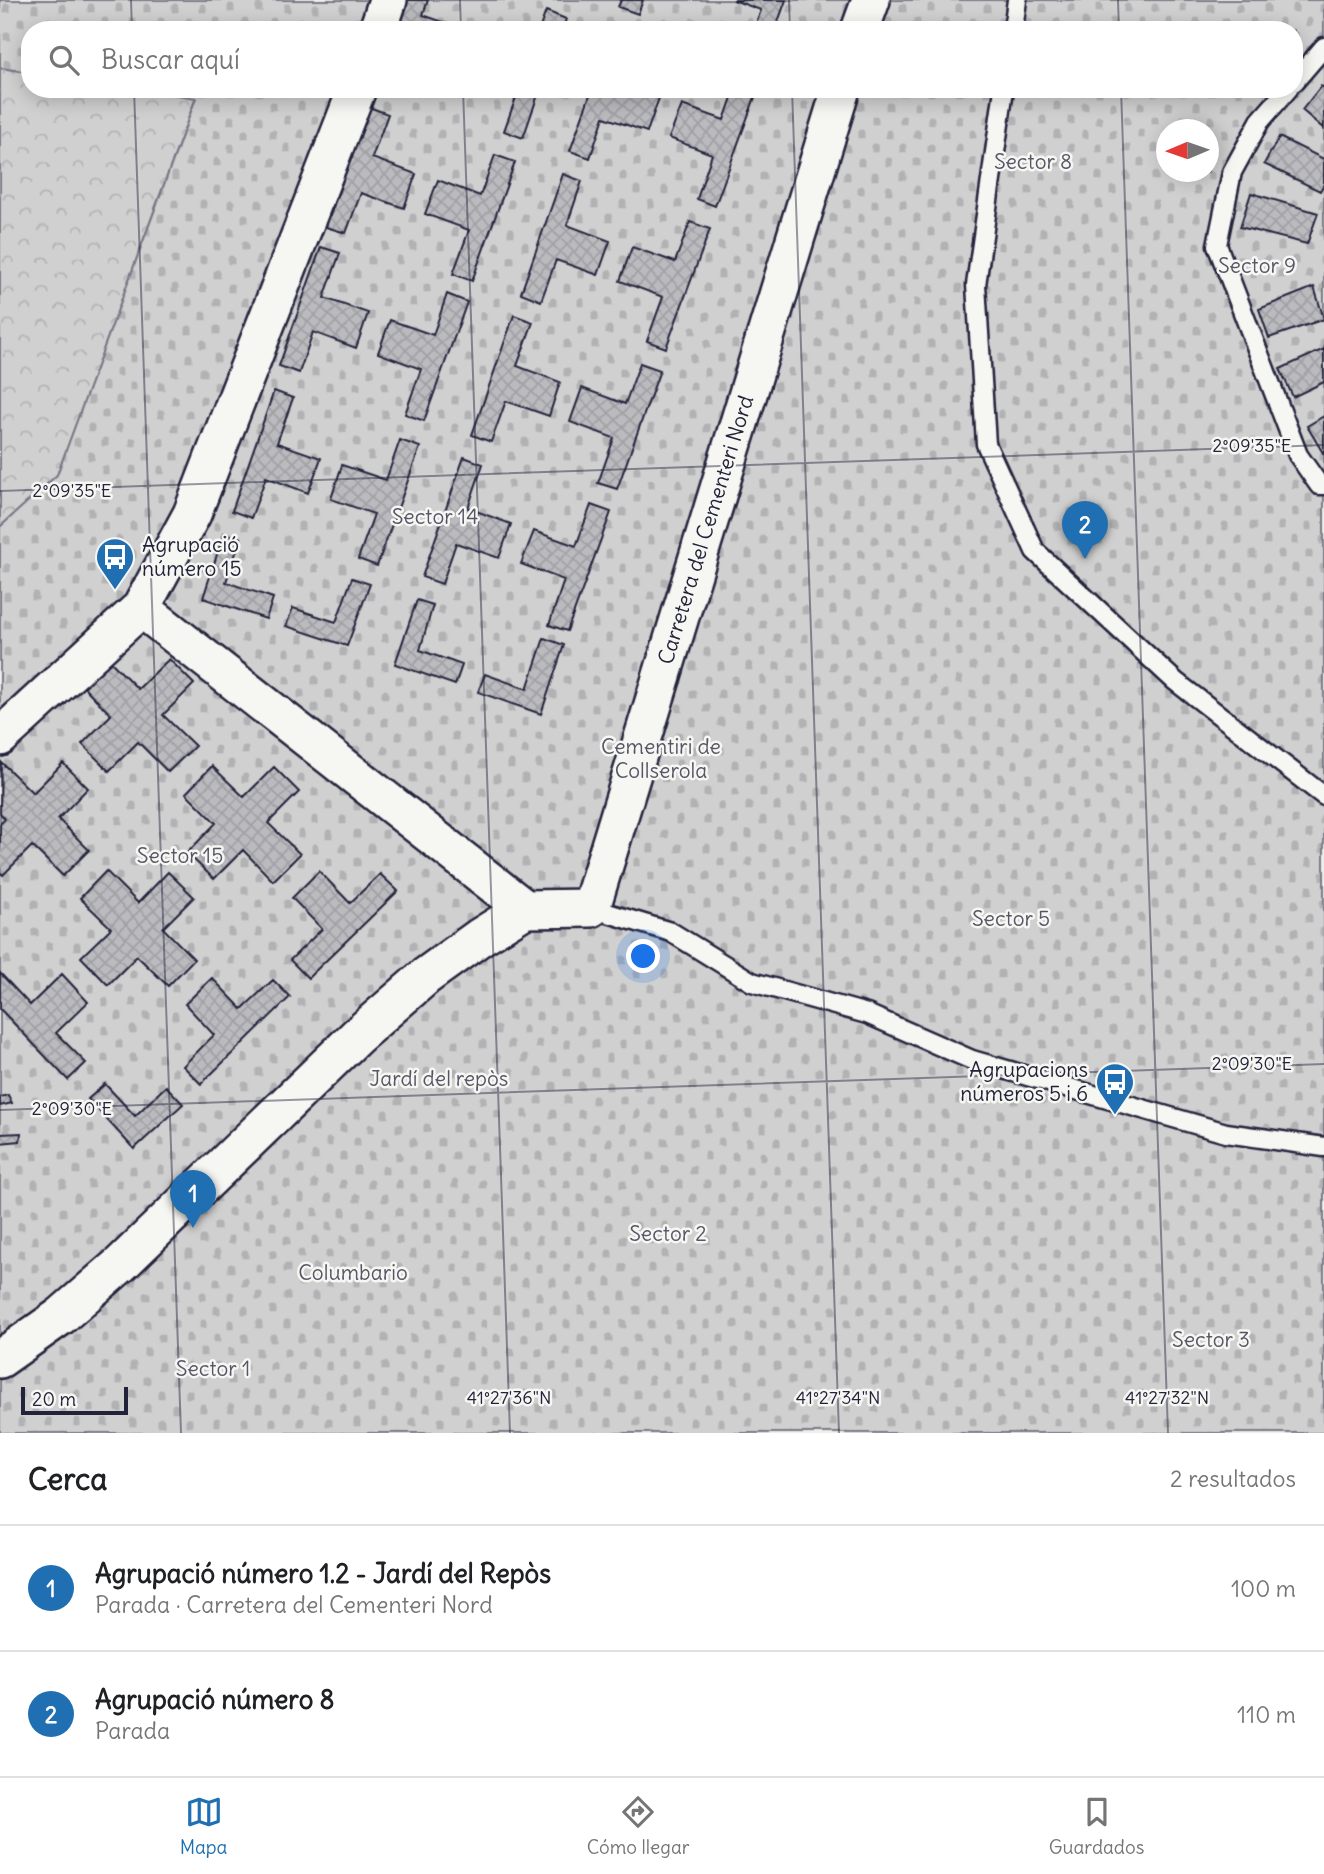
<!DOCTYPE html>
<html lang="es">
<head>
<meta charset="utf-8">
<style>
	:root { --surface:#fff; --page:#f6f6f6; --text:#202124; --muted:#757577; --line:#e0e0e0; --accent:#1f6fb2 }
	body { margin:0; font-family:Delius,sans-serif; background:var(--page); color:var(--text) }
	.compass { position:absolute; left:1156px; top:119px; width:63px; height:63px; border-radius:50%; background:var(--surface); box-shadow:0 4px 18px #0003; rotate:268deg }
	.scale { position:absolute; left:21px; bottom:18px; width:107px; box-sizing:border-box; padding-left:7px; border:4px solid #22223b; border-top:0; font-size:19px; line-height:24px; white-space:nowrap; color:#22223b; -webkit-text-stroke:5px #f6f6f2; paint-order:stroke }
	.you { position:absolute; left:644px; top:957px; width:24px; height:24px; margin:-18px; border:5px solid #fff; border-radius:50%; background:#1a73e8; box-shadow:0 0 0 10px #1a73e833 }
	.badge { display:grid; place-items:center; width:46px; height:46px; border-radius:50%; background:var(--accent); color:#fff; font-size:23px; font-weight:700 }
	.pin { position:absolute; translate:-50% -58px; filter:drop-shadow(0 2px 4px #0008) }
	.pin::after { content:''; position:absolute; top:37px; width:24px; height:21px; background:inherit; clip-path:polygon(0 0,100% 0,50% 100%) }
	.list { margin:0; padding:0; list-style:none }
	h2 { display:flex; justify-content:space-between; align-items:center; height:91px; margin:0; padding:0 28px; font-size:30px }
	h2 small { font-size:23px; font-weight:400; color:var(--muted) }
	.list li { display:grid; grid-template-columns:46px 1fr auto; gap:21px; align-items:center; box-sizing:border-box; height:126px; padding:0 28px; border-top:2px solid var(--line) }
	.list b { display:block; font-size:26px; white-space:nowrap }
	.list p { margin:0; font-size:23px; white-space:nowrap; color:var(--muted) }
	.list em { font-size:23px; font-style:normal; color:var(--muted) }
	.icon { flex:none; width:38px; height:38px; fill:none; stroke:currentColor; stroke-width:2; stroke-linecap:round; stroke-linejoin:round }
	.map { position:relative; flex:none; width:1324px; height:1433px; overflow:hidden }
	.search { position:absolute; background:var(--surface); box-shadow:0 4px 18px #0003; left:21px; right:21px; top:21px; height:77px; display:flex; align-items:center; gap:18px; box-sizing:border-box; padding:0 24px; border-radius:28px; color:var(--muted); font-size:26px }
	.sheet { height:343px; background:var(--surface) }
	nav { display:flex; justify-content:space-around; align-items:center; box-sizing:border-box; height:98px; border-top:2px solid var(--line); background:var(--surface); font-size:19px; color:var(--muted) }
	nav a { display:grid; justify-items:center; gap:4px }
	nav .on { color:var(--accent) }
	.map>svg:first-child { display:block }
	.forest { fill:url(#forest-crowns); stroke:#797986; stroke-width:2 }
	.cemetery { fill:url(#cemetery-stones); stroke:#797986; stroke-width:2; fill-rule:evenodd }
	.building { fill:url(#building-cross-hatch); stroke:#22223b; stroke-width:2 }
	.lines { fill:none; stroke-linecap:round; stroke-linejoin:round }
	.service-casing { stroke:#22223b; stroke-width:23 }
	.minor-casing { stroke:#22223b; stroke-width:42 }
	.service { stroke:#f6f6f2; stroke-width:18 }
	.minor { stroke:#f6f6f2; stroke-width:37 }
	.ticks { fill:none; stroke:#22223b; stroke-width:2; stroke-opacity:0.45 }
	.labels { text-anchor:middle; stroke-width:5; stroke-linejoin:round; paint-order:stroke }
	.park-label { font-size:21px; fill:#565668; stroke:#f6f6f2 }
	.street-label { font-size:21px; fill:#22223b; stroke:#f6f6f2 }
	.poi-label { font-size:21px; fill:#22223b; stroke:#f6f6f2; text-anchor:start }
	.ticks-label { font-size:18px; text-anchor:middle; fill:#22223b; stroke:#f6f6f2; stroke-width:5; stroke-linejoin:round; paint-order:stroke }
</style>
</head>
<body>
<div class="map">
<svg width="1324" height="1433" viewBox="0 0 1324 1433">
	<defs>
		<pattern id="forest-crowns" width="20" height="18" patternUnits="userSpaceOnUse" patternTransform="scale(1.75)"><rect width="20" height="18" fill="#d0d0d1"/><path d="M2 6a3 3 0 1 1 6 0M12 15a3 3 0 1 1 6 0" fill="none" stroke="#b2b2b4"/></pattern>
		<pattern id="cemetery-stones" width="16" height="16" patternUnits="userSpaceOnUse" patternTransform="scale(1.75)"><rect width="16" height="16" fill="#d0d0d1"/><path d="M2 7V4a2 2 0 0 1 4 0v3zM10 15v-3a2 2 0 0 1 4 0v3z" fill="#b2b2b4"/></pattern>
		<pattern id="building-cross-hatch" width="8" height="8" patternUnits="userSpaceOnUse" patternTransform="scale(1.75)"><rect width="8" height="8" fill="#bbbbbf"/><path d="M0 0l8 8M0 8l8-8" fill="none" stroke="#a0a0a5"/></pattern>
	</defs>
	<rect width="100%" height="100%" fill="#eeeeeb"/>
	<filter id="ink" filterUnits="userSpaceOnUse"><feTurbulence type="fractalNoise" baseFrequency=".0143" numOctaves="2"/><feDisplacementMap in="SourceGraphic" scale="14" xChannelSelector="R" yChannelSelector="G"/><feConvolveMatrix kernelMatrix="1 2 1 2 8 2 1 2 1" color-interpolation-filters="sRGB"/></filter>
	<g filter="url(#ink)">
		<path class="forest" d="M 0,68 L 30,72 L 30,89 L 142,89 L 196,97 L 57,475 L 0,527 Z"/>
		<path class="cemetery" d="M 0,0 L 1324,0 L 1324,1433 L 0,1433 L 0,527 L 57,475 L 196,98 L 142,89 L 1294,89 L 1294,30 L 30,30 L 30,72 L 0,68 ZM 1166,130 L 1208,130 L 1208,172 L 1166,172 Z"/>
		<path class="building" d="M 407,0 L 428,0 L 423,15 L 465,30 L 396,30 Z
			M 621,0 L 643,0 L 638,14 L 618,7 Z
			M 733,0 L 786,0 L 775,30 L 754,30 L 761,10 Z
			M 546,11 L 566,19 L 562,30 L 539,30 Z
			M 1321,86 L 1324,88 L 1324,129 L 1302,110 Z
			M 519,89 L 540,89 L 523,138 L 504,131 Z
			M 592,89 L 634,89 L 659,98 L 647,132 L 604,117 L 590,158 L 570,151 Z
			M 735,89 L 758,89 L 715,206 L 697,199 L 712,154 L 669,138 L 682,105 L 724,120 Z
			M 369,107 L 388,114 L 372,158 L 416,174 L 404,208 L 361,193 L 346,233 L 326,227 Z
			M 1279,137 L 1324,159 L 1324,184 L 1320,191 L 1264,164 Z
			M 495,155 L 515,162 L 472,281 L 453,274 L 469,230 L 425,214 L 438,180 L 480,196 Z
			M 563,174 L 582,181 L 567,225 L 610,241 L 598,275 L 556,260 L 541,301 L 521,293 Z
			M 1251,193 L 1318,213 L 1307,244 L 1240,227 Z
			M 690,222 L 710,229 L 666,348 L 647,341 L 663,297 L 620,281 L 632,247 L 675,262 Z
			M 321,247 L 340,253 L 324,298 L 368,313 L 356,348 L 313,332 L 299,373 L 279,366 Z
			M 1314,287 L 1324,319 L 1269,338 L 1259,309 Z
			M 447,294 L 467,302 L 424,421 L 405,414 L 421,369 L 378,353 L 390,320 L 433,335 Z
			M 514,315 L 533,322 L 517,366 L 560,382 L 549,416 L 506,401 L 491,442 L 472,435 Z
			M 1324,349 L 1324,382 L 1293,397 L 1280,369 Z
			M 640,363 L 660,370 L 617,489 L 598,483 L 614,438 L 570,422 L 582,388 L 625,404 Z
			M 274,391 L 293,398 L 277,443 L 321,458 L 308,493 L 266,477 L 251,518 L 232,511 Z
			M 1324,416 L 1324,453 L 1323,453 L 1307,426 Z
			M 400,440 L 420,447 L 377,566 L 358,559 L 374,514 L 331,499 L 342,465 L 386,480 Z
			M 464,457 L 483,464 L 468,508 L 511,524 L 499,558 L 456,543 L 442,584 L 422,577 Z
			M 591,505 L 611,512 L 567,631 L 549,625 L 564,580 L 521,564 L 534,531 L 576,546 Z
			M 224,533 L 241,538 L 226,582 L 273,598 L 266,619 L 203,598 Z
			M 352,578 L 370,584 L 347,646 L 286,626 L 293,608 L 336,622 Z
			M 417,600 L 433,605 L 420,650 L 462,665 L 455,685 L 395,664 Z
			M 544,638 L 564,645 L 541,714 L 478,692 L 485,674 L 527,689 Z
			M 107,658 L 138,689 L 169,659 L 194,684 L 163,715 L 195,746 L 168,772 L 138,742 L 109,771 L 82,744 L 111,715 L 81,684 Z
			M 1,762 L 33,793 L 63,763 L 88,788 L 58,819 L 89,850 L 63,876 L 32,846 L 3,875 L 0,872 L 0,824 L 5,819 L 0,813 Z
			M 212,766 L 244,797 L 274,767 L 299,792 L 268,823 L 300,854 L 273,881 L 243,850 L 214,879 L 187,853 L 216,823 L 186,793 Z
			M 106,871 L 138,903 L 168,872 L 194,897 L 163,928 L 194,959 L 168,986 L 137,956 L 108,985 L 81,957 L 111,928 L 80,898 Z
			M 319,871 L 350,903 L 380,874 L 398,891 L 308,978 L 290,960 L 322,929 L 292,898 Z
			M 0,973 L 30,1005 L 62,974 L 88,1002 L 56,1033 L 86,1063 L 68,1080 L 0,1009 Z
			M 212,978 L 242,1009 L 273,980 L 290,997 L 201,1084 L 183,1066 L 214,1035 L 185,1004 Z
			M 105,1084 L 135,1116 L 166,1086 L 183,1104 L 134,1149 L 88,1099 Z
			M 8,1095 L 12,1103 L 0,1106 L 0,1097 Z
			M 21,1133 L 20,1141 L 0,1143 L 0,1134 Z"/>
		<g class="lines">
			<defs>
				<path id="service" d="M 1013,30 L 1017,0
					M 1294,82 L 1324,47
					M 1004,89 L 976,285 L 986,444 L 1035,551 L 1175,681 L 1324,796
					M 1288,89 L 1260,121 L 1232,172 L 1217,245 L 1298,455 L 1319,485 L 1324,485
					M 591,908 L 671,932 L 752,982 L 867,1014 L 972,1060 L 1226,1133 L 1324,1147"/>
				<path id="minor" d="M 378,30 L 388,0
					M 860,30 L 871,0
					M 141,608 L 525,909
					M 0,737 L 141,608 L 192,514 L 357,89
					M 0,1359 L 61,1316 L 121,1264 L 357,1036 L 426,976 L 480,937 L 525,909 L 591,908 L 841,89"/>
			</defs>
			<use href="#service" class="service-casing"/>
			<use href="#minor" class="minor-casing"/>
			<use href="#service" class="service"/>
			<use href="#minor" class="minor"/>
		</g>
	</g>
	<path class="ticks" d="M 131,0 L 132,30M 460,0 L 461,30M 789,0 L 790,30M 1118,0 L 1119,30M 134,89 L 181,1433M 463,89 L 510,1433M 792,89 L 839,1433M 1121,89 L 1168,1433M 0,491 L 1324,445M 0,1110 L 1324,1064"/>
	<defs>
		<symbol id="bus-pin" viewBox="-11 -11 22 30"><path d="M0 17L-7.5 6A9.5 9.5 0 1 1 7.5 6Z" fill="#1f6fb2" stroke="#f6f6f2"/><path d="M-5-6H5V4H4V6H2V4H-2V6H-4V4H-5ZM-3.5-4V0h7V-4ZM-3.5 1.2v1.5H-2V1.2ZM2 1.2v1.5H3.5V1.2Z" fill="#fff"/></symbol>
	</defs>
	<g fill-rule="evenodd">
		<use href="#bus-pin" x="93" y="535" width="44" height="60"/>
		<use href="#bus-pin" x="1093" y="1060" width="44" height="60"/>
	</g>
	<g class="labels">
		<g class="park-label">
			<text x="1033" y="169">Sector 8</text>
			<text x="1257" y="273">Sector 9</text>
			<text x="435" y="524">Sector 14</text>
			<text x="661" y="754">Cementiri de<tspan x="661" dy="24">Collserola</tspan></text>
			<text x="180" y="863">Sector 15</text>
			<text x="1011" y="926">Sector 5</text>
			<text x="439" y="1086">Jardí del repòs</text>
			<text x="668" y="1241">Sector 2</text>
			<text x="353" y="1280">Columbario</text>
			<text x="1211" y="1347">Sector 3</text>
			<text x="213" y="1376">Sector 1</text>
		</g>
		<g class="street-label">
			<text transform="translate(706 530) rotate(-73)" y="7">Carretera del Cementeri Nord</text>
		</g>
		<g class="poi-label">
			<text x="142" y="552">Agrupació<tspan x="142" dy="24">número 15</tspan></text>
			<text x="1088" y="1077" text-anchor="end">Agrupacions<tspan x="1088" dy="24">números 5 i 6</tspan></text>
		</g>
	</g>
	<g class="ticks-label">
		<text x="1252" y="452">2°09'35"E</text>
		<text x="72" y="497">2°09'35"E</text>
		<text x="1252" y="1070">2°09'30"E</text>
		<text x="72" y="1115">2°09'30"E</text>
		<text x="509" y="1404">41°27'36"N</text>
		<text x="838" y="1404">41°27'34"N</text>
		<text x="1167" y="1404">41°27'32"N</text>
	</g>
</svg>
<svg class="compass" viewBox="-18 -18 36 36"><path d="M0-13l5 13h-10z" fill="#e53935"/><path d="M0 13l5-13h-10z" fill="#757577"/></svg>
<div class="scale">20 m</div>
<div class="you"></div>
<div class="pin badge" style="left:193px;top:1228px">1</div>
<div class="pin badge" style="left:1085px;top:559px">2</div>
<div class="search"><svg class="icon" aria-label="search" viewBox="0 0 24 24"><circle cx="10" cy="10" r="6"/><path d="M15 15l6 6"/></svg>Buscar aquí</div>
</div>
<section class="sheet">
<h2>Cerca<small>2 resultados</small></h2>
<ul class="list">
<li><span class="badge">1</span><div><b>Agrupació número 1.2 - Jardí del Repòs</b><p>Parada · Carretera del Cementeri Nord</p></div><em>100 m</em></li>
<li><span class="badge">2</span><div><b>Agrupació número 8</b><p>Parada</p></div><em>110 m</em></li>
</ul>
</section>
<nav>
<a class="on"><svg class="icon" aria-label="map" viewBox="0 0 24 24"><path d="M3 6l6-2 6 2 6-2v14l-6 2-6-2-6 2zM9 4v14M15 6v14"/></svg>Mapa</a>
<a><svg class="icon" aria-label="directions" viewBox="0 0 24 24"><path d="M12 3l9 9-9 9-9-9zM9 14v-3h6M13 9l2 2-2 2"/></svg>Cómo llegar</a>
<a><svg class="icon" aria-label="saved" viewBox="0 0 24 24"><path d="M7 4h10v16l-5-4-5 4z"/></svg>Guardados</a>
</nav>
</body>
</html>
